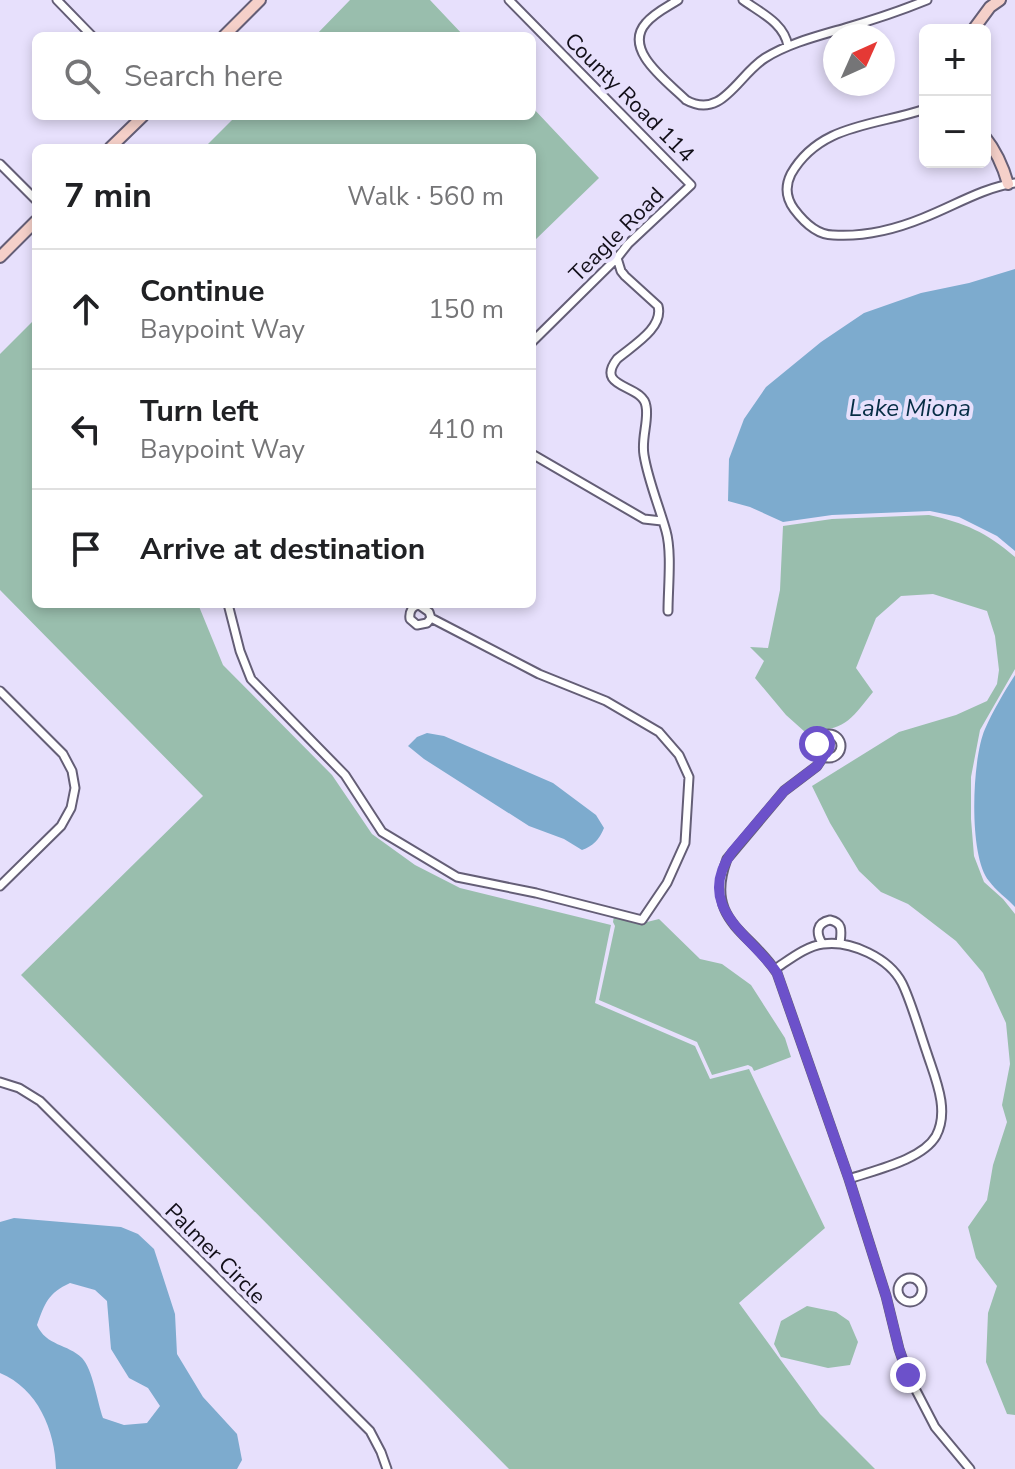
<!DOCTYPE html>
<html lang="en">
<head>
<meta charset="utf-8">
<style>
	:root { --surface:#fff; --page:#f6f6f6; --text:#202124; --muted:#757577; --line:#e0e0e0 }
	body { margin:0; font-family:"Nunito Sans",sans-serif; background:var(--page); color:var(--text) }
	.controls { position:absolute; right:24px; top:24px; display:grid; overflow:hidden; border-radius:12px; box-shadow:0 4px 12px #0003 }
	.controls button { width:72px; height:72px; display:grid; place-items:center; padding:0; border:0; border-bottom:2px solid var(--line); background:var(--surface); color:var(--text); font:40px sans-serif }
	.compass { position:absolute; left:823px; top:24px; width:72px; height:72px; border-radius:50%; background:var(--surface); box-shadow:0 4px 12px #0003; rotate:45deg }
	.stop { position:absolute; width:24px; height:24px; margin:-18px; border:6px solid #6c51ca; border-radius:50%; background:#fff }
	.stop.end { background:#6c51ca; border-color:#fff; box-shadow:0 2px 8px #0008 }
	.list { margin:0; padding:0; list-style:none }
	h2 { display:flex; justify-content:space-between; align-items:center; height:104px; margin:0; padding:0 32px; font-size:34px }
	h2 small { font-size:26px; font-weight:400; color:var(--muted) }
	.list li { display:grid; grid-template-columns:52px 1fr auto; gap:24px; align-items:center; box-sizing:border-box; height:120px; padding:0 32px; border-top:2px solid var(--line) }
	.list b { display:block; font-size:30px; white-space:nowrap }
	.list p { margin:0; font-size:26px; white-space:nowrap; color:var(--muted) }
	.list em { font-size:26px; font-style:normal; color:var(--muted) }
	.icon { flex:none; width:44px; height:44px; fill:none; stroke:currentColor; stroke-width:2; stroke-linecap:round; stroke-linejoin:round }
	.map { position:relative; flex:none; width:1015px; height:1469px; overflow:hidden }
	.search { position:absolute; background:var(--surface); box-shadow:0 4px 12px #0003; left:32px; top:32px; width:504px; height:88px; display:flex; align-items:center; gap:20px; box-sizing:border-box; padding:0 28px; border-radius:12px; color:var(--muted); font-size:30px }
	.panel { position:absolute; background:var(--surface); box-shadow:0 4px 12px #0003; left:32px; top:144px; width:504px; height:464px; border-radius:12px }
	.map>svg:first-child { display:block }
	.green { fill:#99bead }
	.water { fill:#7dabce; fill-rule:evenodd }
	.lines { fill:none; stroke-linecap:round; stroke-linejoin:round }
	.street-casing { stroke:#645e76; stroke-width:11 }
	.secondary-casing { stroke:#645e76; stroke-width:14 }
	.street { stroke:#fff; stroke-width:7 }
	.secondary { stroke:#f5d0c9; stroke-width:10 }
	.route { stroke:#6c51ca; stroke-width:10 }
	.labels { text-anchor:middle; stroke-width:8; stroke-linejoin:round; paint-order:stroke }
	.street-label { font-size:22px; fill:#120f19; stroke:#e7e0fc }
	.water-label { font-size:24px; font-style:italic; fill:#062d45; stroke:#e7e0fc }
</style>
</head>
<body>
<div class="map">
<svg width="1015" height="1469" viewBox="0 0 1015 1469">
	<rect width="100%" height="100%" fill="#e7e0fc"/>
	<path class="green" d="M 350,0 L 430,0 L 464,36 L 315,36 Z
		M 532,107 L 599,178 L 532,243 L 532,148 L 204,148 L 236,116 L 532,116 Z
		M 36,318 L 36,604 L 198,604 L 223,665 L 332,775 L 372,834 L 415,865 L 460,888 L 611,925 L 595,1003 L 695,1046 L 710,1079 L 749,1069 L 825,1228 L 739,1303 L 820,1414 L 875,1469 L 509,1469 L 21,975 L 203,796 L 0,590 L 0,354 Z
		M 929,515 C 965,523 986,532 1015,557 L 1015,669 L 980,730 L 971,777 L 971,819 L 974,856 L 984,882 L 1003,899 L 1015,914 L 1015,1415 L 1007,1414 L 986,1362 L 988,1313 L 997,1286 L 976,1258 L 968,1227 L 987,1200 L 993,1165 L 1007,1122 L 1002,1105 L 1010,1064 L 1006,1023 L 983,973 L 956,941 L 908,904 L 881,892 L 859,871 L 830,823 L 812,786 L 899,732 L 956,715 L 987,701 L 997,684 L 999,670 L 995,636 L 987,611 L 933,594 L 901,596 L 876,618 L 856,668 L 873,692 C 848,723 846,729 805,732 L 786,715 L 755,678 L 764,661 L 750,647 L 768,648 L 780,590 L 783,526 L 832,519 Z
		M 614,916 L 643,923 L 659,919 L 700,959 L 722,964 L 751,985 L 785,1038 L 791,1057 L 754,1071 L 752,1067 L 748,1065 L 712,1075 L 697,1042 L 599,1000 L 615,926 L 613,922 Z
		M 807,1306 L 836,1312 L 849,1321 L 858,1342 L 850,1365 L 828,1368 L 781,1357 L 774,1344 L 781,1321 Z"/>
	<path class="water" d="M 1015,269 L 1015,551 L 997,536 L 959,517 L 930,511 L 832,515 L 783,522 L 750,507 L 728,501 L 729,459 L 744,419 L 766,387 L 821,342 L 864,313 L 921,293 L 969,283 Z
		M 1015,675 L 1015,907 C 1007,898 996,891 989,881 C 968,856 972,758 985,729 C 993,711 1004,692 1015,675 Z
		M 427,733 L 444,736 L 553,783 L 596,815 L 604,828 C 599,840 593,846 582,850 L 564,839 L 529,826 L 424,759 L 408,746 L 417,737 Z
		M 14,1218 L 121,1227 L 138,1234 L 154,1249 L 175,1314 L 177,1354 L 203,1397 L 237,1434 L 242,1460 L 237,1469 L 56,1469 C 55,1430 38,1389 0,1373 L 0,1222 ZM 70,1283 L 95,1290 L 107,1301 L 111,1349 L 129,1378 L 148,1388 L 160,1406 L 147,1423 L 124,1425 L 103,1418 C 97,1401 93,1370 82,1358 C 68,1344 46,1346 37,1325 C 45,1303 48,1293 70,1283 Z"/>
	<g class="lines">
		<defs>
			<path id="street" d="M 57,0 L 92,36
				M 509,0 L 691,185 L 628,244 L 617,258 L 532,342
				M 678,0 C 667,7 654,13 646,23 C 622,50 668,82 686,100 C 722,120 737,76 765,58 C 789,43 818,36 845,28 C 873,20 900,11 927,0
				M 743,0 C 761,13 784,23 788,46
				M 925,109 C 877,126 820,123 791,174 C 785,186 786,198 794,209 C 803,221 817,235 833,235 C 863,237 896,229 923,218 C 954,206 982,188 1015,183
				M 0,164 L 36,200
				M 617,258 L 621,271 L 625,276 L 658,306 C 664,328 632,346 617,359 C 594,389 643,384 646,406 C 649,421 641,438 644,455 C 648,480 659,506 666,531 C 672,552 668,588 668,611
				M 532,454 L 644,519 L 662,521
				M 228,604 L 240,651 L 251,679 L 345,775 L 382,832 L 457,877 L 536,893 L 642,920 L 667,883 L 685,843 L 689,777 L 679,755 L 659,732 L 606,701 L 539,674 L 431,618 L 429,612 L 419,605 C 412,606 409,612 410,619 L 417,625 L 427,623 L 431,618
				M 0,691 L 63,754 L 72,771 L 75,788 L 71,808 L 61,826 L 0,886
				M817 746a12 12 0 1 1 24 0a12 12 0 1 1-24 0Z
				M 823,757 L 817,766 L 784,791 L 727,859 C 704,921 749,930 777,973 L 849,1179 L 886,1296 L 899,1349 L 908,1375 L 935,1427 L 970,1469
				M 822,943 C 816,933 816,923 830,920 C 844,923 841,932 840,944
				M 775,969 C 789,960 806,946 823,944 C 851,940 889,958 902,983 C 911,1001 920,1033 927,1053 C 935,1078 950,1110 936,1136 C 922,1160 875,1170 849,1179
				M 0,1082 L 19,1088 L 40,1101 L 370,1431 L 381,1452 L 387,1469
				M898 1290a12 12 0 1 1 24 0a12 12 0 1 1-24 0Z"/>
			<path id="secondary" d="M 973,30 L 990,7 L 1000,0
				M 224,36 L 260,0
				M 985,137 C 997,152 1003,166 1008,184
				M 110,148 L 143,116
				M 0,257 L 36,221"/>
		</defs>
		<use href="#street" class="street-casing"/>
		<use href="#secondary" class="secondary-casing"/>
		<use href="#street" class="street"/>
		<use href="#secondary" class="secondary"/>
	</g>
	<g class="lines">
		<path class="route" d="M 817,744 L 818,751 L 823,757 L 817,766 L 784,791 L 732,852 C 693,907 751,935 777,973 L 849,1179 L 886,1296 L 899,1349 L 908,1375"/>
	</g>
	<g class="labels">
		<g class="street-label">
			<text transform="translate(630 97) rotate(45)" y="8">County Road 114</text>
			<text transform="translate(616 234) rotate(-45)" y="8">Teagle Road</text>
			<text transform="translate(216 1253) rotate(45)" y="8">Palmer Circle</text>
		</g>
		<g class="water-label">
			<text x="910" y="416">Lake Miona</text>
		</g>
	</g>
</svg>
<div class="controls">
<button>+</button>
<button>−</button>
</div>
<svg class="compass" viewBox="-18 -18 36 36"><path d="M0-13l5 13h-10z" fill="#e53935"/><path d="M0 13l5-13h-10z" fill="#757577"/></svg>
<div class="stop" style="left:817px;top:744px"></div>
<div class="stop end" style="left:908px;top:1375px"></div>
<div class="search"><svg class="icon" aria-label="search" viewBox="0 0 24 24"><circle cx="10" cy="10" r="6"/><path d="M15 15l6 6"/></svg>Search here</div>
<section class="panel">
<h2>7 min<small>Walk · 560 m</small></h2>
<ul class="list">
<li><svg class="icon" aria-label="ahead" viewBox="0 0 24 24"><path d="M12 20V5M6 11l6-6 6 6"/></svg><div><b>Continue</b><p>Baypoint Way</p></div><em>150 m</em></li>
<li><svg class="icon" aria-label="left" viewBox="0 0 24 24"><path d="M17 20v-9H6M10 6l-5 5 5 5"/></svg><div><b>Turn left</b><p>Baypoint Way</p></div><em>410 m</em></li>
<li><svg class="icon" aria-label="arrive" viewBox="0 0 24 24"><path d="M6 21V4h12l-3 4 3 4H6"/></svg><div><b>Arrive at destination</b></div></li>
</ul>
</section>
</div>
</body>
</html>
